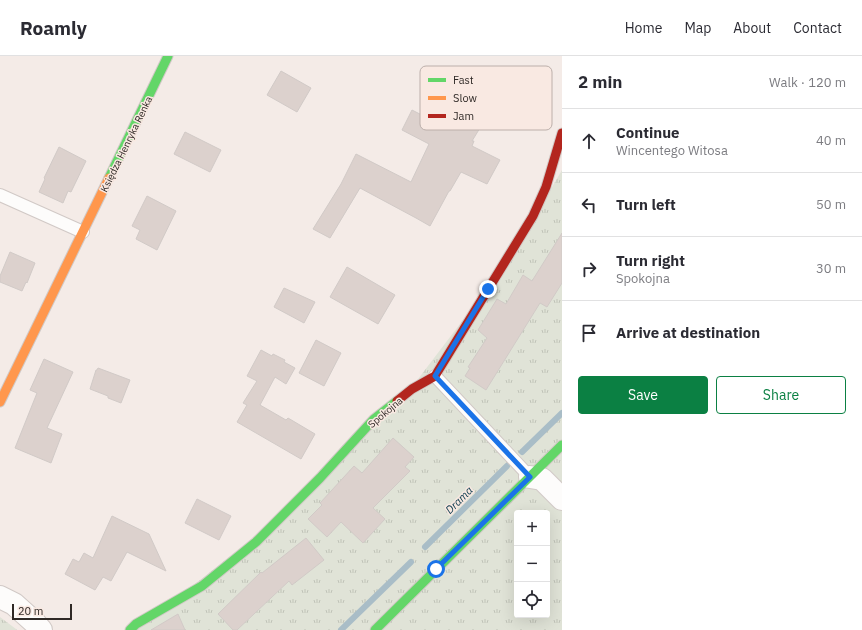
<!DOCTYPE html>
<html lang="en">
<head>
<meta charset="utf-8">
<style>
	:root { --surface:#fff; --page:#f7f7f7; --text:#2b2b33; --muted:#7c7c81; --line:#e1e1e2; --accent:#0b8043 }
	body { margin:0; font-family:"IBM Plex Sans",sans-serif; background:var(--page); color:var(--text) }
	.controls { position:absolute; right:12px; bottom:12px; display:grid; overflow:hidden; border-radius:4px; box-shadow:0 4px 16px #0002 }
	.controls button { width:36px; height:36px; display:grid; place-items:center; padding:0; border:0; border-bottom:1px solid var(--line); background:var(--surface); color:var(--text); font:20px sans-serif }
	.scale { position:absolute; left:12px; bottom:10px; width:60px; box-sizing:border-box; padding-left:4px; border:2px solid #2f2926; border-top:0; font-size:11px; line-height:14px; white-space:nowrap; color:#2f2926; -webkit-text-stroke:3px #f9e9e2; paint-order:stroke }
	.stop { position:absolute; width:12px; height:12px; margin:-9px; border:3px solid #1a73e8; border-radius:50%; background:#fff }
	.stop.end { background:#1a73e8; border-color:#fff; box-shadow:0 1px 4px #0008 }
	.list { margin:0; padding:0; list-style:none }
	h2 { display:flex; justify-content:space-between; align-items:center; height:52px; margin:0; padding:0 16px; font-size:17px }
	h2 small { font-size:13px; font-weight:400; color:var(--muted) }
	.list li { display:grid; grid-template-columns:26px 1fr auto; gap:12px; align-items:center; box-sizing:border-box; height:64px; padding:0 16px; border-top:1px solid var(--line) }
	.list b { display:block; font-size:15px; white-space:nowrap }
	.list p { margin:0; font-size:13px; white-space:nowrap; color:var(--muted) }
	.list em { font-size:13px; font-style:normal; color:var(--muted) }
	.actions { display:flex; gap:8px; padding:12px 16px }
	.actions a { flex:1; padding:9px 0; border:1px solid var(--accent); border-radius:4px; text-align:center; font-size:14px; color:var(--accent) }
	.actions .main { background:var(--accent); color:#fff }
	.icon { flex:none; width:22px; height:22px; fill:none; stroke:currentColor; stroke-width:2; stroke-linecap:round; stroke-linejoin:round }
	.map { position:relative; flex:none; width:562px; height:574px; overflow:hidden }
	header { display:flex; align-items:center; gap:24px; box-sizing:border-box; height:56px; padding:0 20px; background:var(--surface); border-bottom:1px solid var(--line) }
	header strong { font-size:19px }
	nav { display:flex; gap:22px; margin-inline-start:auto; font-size:14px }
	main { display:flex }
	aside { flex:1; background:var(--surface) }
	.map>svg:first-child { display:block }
	.grass { fill:url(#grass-tufts); fill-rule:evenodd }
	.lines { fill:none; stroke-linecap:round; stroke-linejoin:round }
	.stream { stroke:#a9bdc7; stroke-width:6 }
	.building { fill:#dcd1cd; stroke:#d1cac7 }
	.lane-casing { stroke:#d1c9c6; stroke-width:14 }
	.street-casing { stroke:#d1c9c6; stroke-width:24 }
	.fast-casing { stroke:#d1c9c6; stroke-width:11 }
	.slow-casing { stroke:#d1c9c6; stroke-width:11 }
	.jam-casing { stroke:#d1c9c6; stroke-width:11 }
	.lane { stroke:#fdfcfb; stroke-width:12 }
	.street { stroke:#fdfcfb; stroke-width:22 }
	.fast { stroke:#63d668; stroke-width:9 }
	.slow { stroke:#ff974d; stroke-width:9 }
	.jam { stroke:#b3261e; stroke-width:9 }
	.route { stroke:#1a73e8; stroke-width:5 }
	.labels { text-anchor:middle; stroke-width:3; stroke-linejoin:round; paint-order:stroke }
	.street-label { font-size:10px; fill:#2f2926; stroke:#f9e9e2 }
	.water-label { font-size:11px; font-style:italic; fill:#124052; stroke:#f9e9e2 }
	.key { fill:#f9e9e2; stroke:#bcafaa; stroke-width:1 }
	.key-label { font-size:11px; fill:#2f2926 }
</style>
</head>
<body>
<header>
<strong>Roamly</strong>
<nav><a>Home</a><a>Map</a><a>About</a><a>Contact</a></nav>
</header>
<main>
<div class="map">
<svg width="562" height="574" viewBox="0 0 562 574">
	<defs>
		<pattern id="grass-tufts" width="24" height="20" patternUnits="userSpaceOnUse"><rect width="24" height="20" fill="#e0e3d7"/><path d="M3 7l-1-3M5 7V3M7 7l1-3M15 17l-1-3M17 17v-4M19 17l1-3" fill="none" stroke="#c0c3b8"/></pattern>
	</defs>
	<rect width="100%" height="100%" fill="#f4ebe7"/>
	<path class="grass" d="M 562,114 L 562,574 L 136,574 L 278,463 L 415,327 L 511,201 ZM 517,457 L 547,457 L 547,559 L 517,559 Z
		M 0,561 L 16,573 L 17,574 L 0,574 Z"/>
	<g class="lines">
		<path class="stream" d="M 522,396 L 562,357
			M 425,491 L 507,410
			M 341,574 L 411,506"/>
	</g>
	<path class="building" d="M 281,15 L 311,32 L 297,56 L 267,39 Z
		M 468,18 L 505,39 L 495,56 L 491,54 L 472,85 L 474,85 L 472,90 L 500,104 L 487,128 L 461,116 L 450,135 L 449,135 L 430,170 L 416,162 L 360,132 L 330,182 L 313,173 L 341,128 L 356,98 L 411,126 L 429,88 L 402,74 L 412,54 L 445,71 L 463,38 L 458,35 Z
		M 185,76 L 221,94 L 210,116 L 174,98 Z
		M 59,91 L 86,105 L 71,136 L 68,135 L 63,147 L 39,136 L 45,123 L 44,122 Z
		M 147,140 L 176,155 L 157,194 L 136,183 L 140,174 L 132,170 Z
		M 562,177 L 562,227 L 547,251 L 540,247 L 486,334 L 465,320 L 470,312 L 468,311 L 487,282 L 478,274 L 497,243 L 506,248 L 523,219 L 532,225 Z
		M 10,196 L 35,207 L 27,227 L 26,226 L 22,235 L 0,226 L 0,220 Z
		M 347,211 L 395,239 L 378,268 L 330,241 Z
		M 284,232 L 315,246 L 304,267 L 274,251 Z
		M 316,284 L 341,297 L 324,330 L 299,317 Z
		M 261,294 L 272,300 L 273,298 L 285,304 L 284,306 L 295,312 L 286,328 L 275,321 L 260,349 L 286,364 L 288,362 L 315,378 L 301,403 L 237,366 L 247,349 L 243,347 L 257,325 L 247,320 Z
		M 44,303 L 73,316 L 47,372 L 62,378 L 51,407 L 15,392 L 37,337 L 30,334 Z
		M 98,312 L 130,324 L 121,347 L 108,342 L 108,340 L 90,333 L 96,314 L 97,314 Z
		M 393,382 L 414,401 L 405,411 L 410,415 L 373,452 L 385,463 L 363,487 L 341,466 L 327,481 L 308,463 L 322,449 L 320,447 L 354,410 L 362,417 Z
		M 197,443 L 231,460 L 219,484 L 185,467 Z
		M 112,460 L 149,478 L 166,515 L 127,496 L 111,525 L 103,521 L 95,534 L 65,518 L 73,503 L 79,506 L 84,497 L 93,502 Z
		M 306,482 L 324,504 L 292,529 L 289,525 L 237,574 L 233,574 L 218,558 L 261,516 L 262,517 Z
		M 178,558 L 185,574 L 151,574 Z"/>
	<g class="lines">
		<defs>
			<path id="lane" d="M 0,139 L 83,176
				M 435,320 L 530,421"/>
			<path id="street" d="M 530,421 L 542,423 L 562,443
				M 0,541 L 14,548 L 34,566 L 41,574"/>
			<path id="fast" d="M 109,122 L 168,0
				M 130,574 L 136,568 L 202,530 L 256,486 L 320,422 L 374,363 L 397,345
				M 375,574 L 562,389"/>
			<path id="slow" d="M 0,346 L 109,122"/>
			<path id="jam" d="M 397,345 L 412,333 L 435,320 L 533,160 L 546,131 L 562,77"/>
		</defs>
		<use href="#lane" class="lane-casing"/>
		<use href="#street" class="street-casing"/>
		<use href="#fast" class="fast-casing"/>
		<use href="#slow" class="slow-casing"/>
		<use href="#jam" class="jam-casing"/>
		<use href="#lane" class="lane"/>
		<use href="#street" class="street"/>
		<use href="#fast" class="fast"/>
		<use href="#slow" class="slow"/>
		<use href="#jam" class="jam"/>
	</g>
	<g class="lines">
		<path class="route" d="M 436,513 L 530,421 L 435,320 L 488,233"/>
	</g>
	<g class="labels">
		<g class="street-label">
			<text transform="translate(126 88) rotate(-64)" y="4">Księdza Henryka Renka</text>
			<text transform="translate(385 356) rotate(-40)" y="4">Spokojna</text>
		</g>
		<g class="water-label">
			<text transform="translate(459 444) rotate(-45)" y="4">Drama</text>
		</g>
	</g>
	<rect x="420" y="10" width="132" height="64" rx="6" class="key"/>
	<rect x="428" y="22" width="18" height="4" fill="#63d668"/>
	<rect x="428" y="40" width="18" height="4" fill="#ff974d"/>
	<rect x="428" y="58" width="18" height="4" fill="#b3261e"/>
	<g class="key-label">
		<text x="453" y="28">Fast</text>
		<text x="453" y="46">Slow</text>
		<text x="453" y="64">Jam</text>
	</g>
</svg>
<div class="controls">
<button>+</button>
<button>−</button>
<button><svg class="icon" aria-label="locate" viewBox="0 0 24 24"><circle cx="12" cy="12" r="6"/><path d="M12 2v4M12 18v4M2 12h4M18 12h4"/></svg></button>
</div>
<div class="scale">20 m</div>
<div class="stop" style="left:436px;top:513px"></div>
<div class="stop end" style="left:488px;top:233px"></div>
</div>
<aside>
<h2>2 min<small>Walk · 120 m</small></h2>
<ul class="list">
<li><svg class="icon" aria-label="ahead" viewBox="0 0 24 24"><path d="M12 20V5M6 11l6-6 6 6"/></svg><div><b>Continue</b><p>Wincentego Witosa</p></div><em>40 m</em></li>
<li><svg class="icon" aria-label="left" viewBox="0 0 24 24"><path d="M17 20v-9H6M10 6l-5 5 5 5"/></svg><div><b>Turn left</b></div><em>50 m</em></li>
<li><svg class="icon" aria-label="right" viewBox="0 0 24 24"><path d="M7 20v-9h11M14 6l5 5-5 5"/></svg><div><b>Turn right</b><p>Spokojna</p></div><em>30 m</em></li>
<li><svg class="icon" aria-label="arrive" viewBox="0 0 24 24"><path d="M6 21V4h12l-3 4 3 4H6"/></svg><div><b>Arrive at destination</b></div></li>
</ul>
<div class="actions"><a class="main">Save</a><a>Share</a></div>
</aside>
</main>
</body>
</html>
